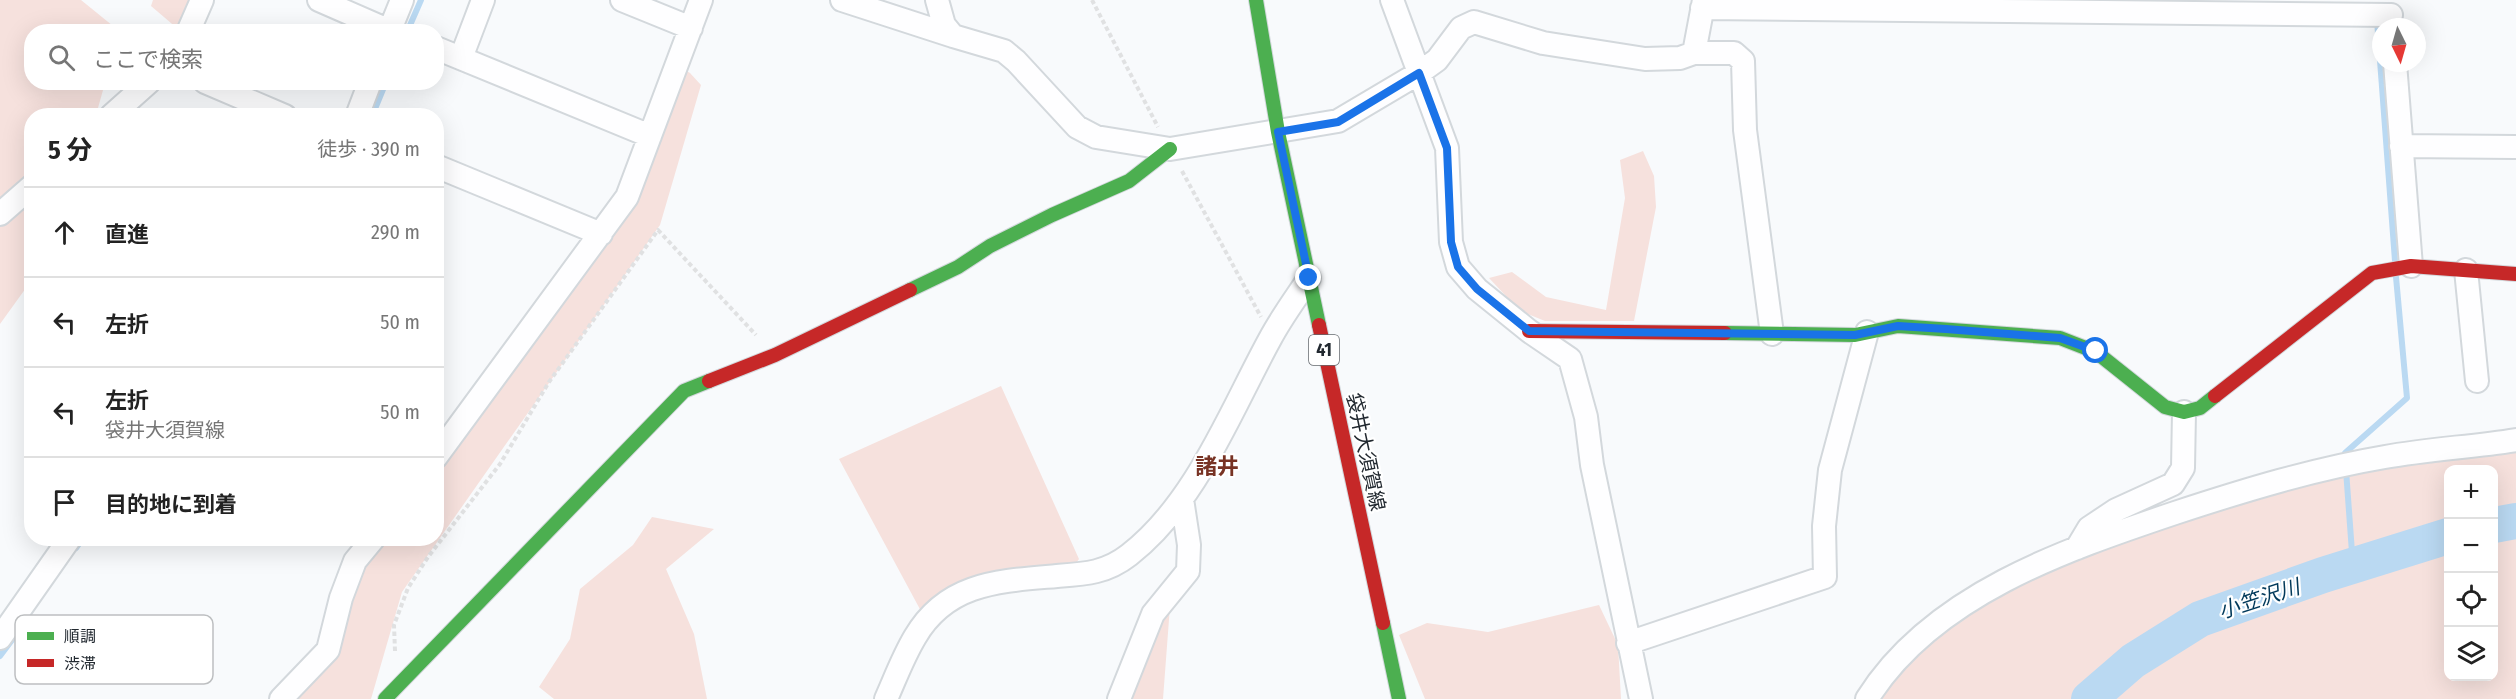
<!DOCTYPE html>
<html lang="ja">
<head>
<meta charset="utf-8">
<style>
	:root { --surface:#fff; --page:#f2f2f2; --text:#222; --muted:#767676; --line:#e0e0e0 }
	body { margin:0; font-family:"Fira Sans Condensed","Noto Sans JP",sans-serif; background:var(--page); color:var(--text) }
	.controls { position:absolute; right:18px; bottom:18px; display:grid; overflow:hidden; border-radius:12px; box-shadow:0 6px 24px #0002 }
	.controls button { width:54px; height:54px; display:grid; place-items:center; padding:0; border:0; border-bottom:2px solid var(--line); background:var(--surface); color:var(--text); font:30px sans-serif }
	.compass { position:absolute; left:2372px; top:18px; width:54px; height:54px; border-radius:50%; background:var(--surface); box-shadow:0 6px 24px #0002; rotate:175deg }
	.stop { position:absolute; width:18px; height:18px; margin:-14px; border:4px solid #1a73e8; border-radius:50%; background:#fff }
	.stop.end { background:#1a73e8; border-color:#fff; box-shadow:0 2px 6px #0008 }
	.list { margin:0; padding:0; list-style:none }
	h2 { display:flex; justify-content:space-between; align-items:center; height:78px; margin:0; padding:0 24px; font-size:26px }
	h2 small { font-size:20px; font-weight:400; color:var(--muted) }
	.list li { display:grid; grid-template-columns:39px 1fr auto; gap:18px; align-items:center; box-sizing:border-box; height:90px; padding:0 24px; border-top:2px solid var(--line) }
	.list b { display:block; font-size:22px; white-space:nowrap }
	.list p { margin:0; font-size:20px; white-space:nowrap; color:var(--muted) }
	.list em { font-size:20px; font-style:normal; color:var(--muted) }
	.icon { flex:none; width:33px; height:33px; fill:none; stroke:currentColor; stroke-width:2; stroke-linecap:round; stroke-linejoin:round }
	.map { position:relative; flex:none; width:2516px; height:699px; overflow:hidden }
	.search { position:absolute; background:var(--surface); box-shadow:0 6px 24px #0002; left:24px; top:24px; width:420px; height:66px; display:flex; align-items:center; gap:15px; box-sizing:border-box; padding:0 21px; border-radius:24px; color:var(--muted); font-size:22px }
	.panel { position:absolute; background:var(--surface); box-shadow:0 6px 24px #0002; left:24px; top:108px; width:420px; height:438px; border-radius:24px }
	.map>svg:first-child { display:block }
	.green { fill:#f6e1dd; fill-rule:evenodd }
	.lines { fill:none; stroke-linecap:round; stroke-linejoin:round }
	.stream { stroke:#bad9f2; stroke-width:6 }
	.river { stroke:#bad9f2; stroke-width:36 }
	.street-casing { stroke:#d3d8dc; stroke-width:26 }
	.fast-casing { stroke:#d3d8dc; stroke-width:16 }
	.jam-casing { stroke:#d3d8dc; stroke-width:16 }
	.path { stroke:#e0e1e2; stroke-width:4; stroke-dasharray:4.5 3; stroke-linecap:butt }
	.street { stroke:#fefeff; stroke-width:22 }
	.fast { stroke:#4caf50; stroke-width:14 }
	.jam { stroke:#c62828; stroke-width:14 }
	.route { stroke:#1a73e8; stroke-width:8 }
	.labels { text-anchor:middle; stroke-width:4.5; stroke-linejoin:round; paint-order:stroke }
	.shield { fill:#fff; stroke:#64696e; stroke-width:1.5 }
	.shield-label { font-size:18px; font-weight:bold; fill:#222930 }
	.street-label { font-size:20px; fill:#222930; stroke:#fff }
	.water-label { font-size:21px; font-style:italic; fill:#01395a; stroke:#fff }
	.quarter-label { font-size:22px; font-weight:bold; fill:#783324; stroke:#fff }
	.key { fill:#fff; stroke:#bdbfc1; stroke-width:1.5 }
	.key-label { font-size:16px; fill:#222930 }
</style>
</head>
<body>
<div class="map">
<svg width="2516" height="699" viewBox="0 0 2516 699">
	<rect width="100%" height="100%" fill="#f8fafc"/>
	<path class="green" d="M 0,0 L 81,0 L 118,30 L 118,32 L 32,32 L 32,82 L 105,83 L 96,115 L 32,116 L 31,281 L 0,324 Z
		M 153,0 L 191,0 L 178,29 L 151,6 Z
		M 677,65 L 690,73 L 701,85 L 660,225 L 402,592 L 371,699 L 291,699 L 373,539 L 436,538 L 437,456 L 627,197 Z
		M 1643,151 L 1654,176 L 1656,207 L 1634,321 L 1545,321 L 1520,311 L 1489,278 L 1512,272 L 1546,297 L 1606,310 L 1625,198 L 1620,160 Z
		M 1001,386 L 1079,559 L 1074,566 L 922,613 L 839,459 Z
		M 2516,440 L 2516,699 L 1874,699 L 1941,622 L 2077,548 L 2360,462 ZM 2448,470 L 2494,470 L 2494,676 L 2448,676 Z
		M 652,517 L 714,529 L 666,569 L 694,634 L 707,699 L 554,699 L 539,687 L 570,639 L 580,589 L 633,545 Z
		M 1171,593 L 1163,699 L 1121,699 Z
		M 1599,605 L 1618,645 L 1621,699 L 1425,699 L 1399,635 L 1427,623 L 1488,632 Z"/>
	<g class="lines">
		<path class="stream" d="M 2377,20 L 2395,261
			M 407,32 L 421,0
			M 372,116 L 386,82
			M 2345,460 L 2345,453 L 2407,398 L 2396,277
			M 2346,470 L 2353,566
			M 76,548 L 83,538
			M 0,656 L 12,640"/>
		<path class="river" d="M 2494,525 L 2516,521
			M 2089,699 L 2133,661 L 2200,619 L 2323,575 L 2448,536"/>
		<defs>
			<path id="street" d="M 319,0 L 390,31
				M 622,0 L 691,28
				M 842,0 L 953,36
				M 937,0 L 944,25 L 953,36 L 1004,51 L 1016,61 L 1077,127 L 1096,137 L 1170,149 L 1338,121 L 1419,73 L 1437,60 L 1461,28 L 1474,22 L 1543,43 L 1645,59 L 1680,58 L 1694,53 L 1704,0
				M 1392,0 L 1447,148 L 1451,242 L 1458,267 L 1477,289 L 1529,331 L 1570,359 L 1586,417 L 1592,465 L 1641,699
				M 1702,8 L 2391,15
				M 188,32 L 202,0
				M 389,32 L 402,0
				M 436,48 L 650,136
				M 1694,53 L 1734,53 L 1743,61 L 1745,130 L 1772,334
				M 461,58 L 483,0
				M 2395,63 L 2411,266
				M 205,82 L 285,116
				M 111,116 L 149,82
				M 357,116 L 370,82
				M 2401,146 L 2516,147
				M 436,166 L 601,234
				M 0,214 L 32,186
				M 2466,270 L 2477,381
				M 436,457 L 627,197 L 701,0
				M 2077,548 L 2089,528 L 2116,510 L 2173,484 L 2183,468 L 2184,412
				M 0,638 L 70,538
				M 1628,643 L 1825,577 L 1824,526 L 1830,470 L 1867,332
				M 281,699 L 328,650 L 341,598 L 355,561 L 374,538
				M 886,699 C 895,679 903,657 915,637 C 947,582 1000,581 1057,576 C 1085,574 1106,573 1129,555 C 1196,503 1230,412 1270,339 C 1281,318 1296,298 1309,278
				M 1119,699 L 1153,614 L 1188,571 L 1189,545 L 1182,499
				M 1867,699 C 1932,595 2065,550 2175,513 C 2245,490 2314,469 2385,457 C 2429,449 2473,447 2516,440"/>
			<path id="fast" d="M 1256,0 L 1278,132 L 1319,325
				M 910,290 L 958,267 L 990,246 L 1052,215 L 1129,181 L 1170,149
				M 1725,333 L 1855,335 L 1898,326 L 2060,338 L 2096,352 L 2165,407 L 2184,412 L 2200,408 L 2215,396
				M 1383,623 L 1399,699
				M 385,699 L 684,391 L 709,381"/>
			<path id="jam" d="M 1319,325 L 1383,623
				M 1529,331 L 1725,333
				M 709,381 L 775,355 L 910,290
				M 2215,396 L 2372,273 L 2411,266 L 2516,274"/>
		</defs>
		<use href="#street" class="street-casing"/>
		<use href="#fast" class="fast-casing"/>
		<use href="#jam" class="jam-casing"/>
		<path class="path" d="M 1092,0 L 1158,127
			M 1182,171 L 1261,317
			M 395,651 L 394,625 L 408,588 L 428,557 L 500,464 L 549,382 L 658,230 L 756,335"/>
		<use href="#street" class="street"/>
		<use href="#fast" class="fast"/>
		<use href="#jam" class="jam"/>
	</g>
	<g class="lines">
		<path class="route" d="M 1309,278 L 1278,132 L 1338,122 L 1419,73 L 1447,148 L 1451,242 L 1458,267 L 1477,289 L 1529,331 L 1855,335 L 1898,326 L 1946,329 L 2060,338 L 2096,351"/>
	</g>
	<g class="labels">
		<rect class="shield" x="1309" y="335" width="30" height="30" rx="4.5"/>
		<g class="shield-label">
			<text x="1324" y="356">41</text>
		</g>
		<g class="street-label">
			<text transform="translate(1366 452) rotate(78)" y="7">袋井大須賀線</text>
		</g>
		<g class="water-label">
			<text transform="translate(2259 599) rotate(-18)" y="7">小笠沢川</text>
		</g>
		<g class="quarter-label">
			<text x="1217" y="474">諸井</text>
		</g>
	</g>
	<rect x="15" y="615" width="198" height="69" rx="9" class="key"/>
	<rect x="27" y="632" width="27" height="8" fill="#4caf50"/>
	<rect x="27" y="659" width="27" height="8" fill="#c62828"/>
	<g class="key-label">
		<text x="64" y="642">順調</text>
		<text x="64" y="669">渋滞</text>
	</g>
</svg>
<div class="controls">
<button>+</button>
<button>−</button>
<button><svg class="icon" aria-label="locate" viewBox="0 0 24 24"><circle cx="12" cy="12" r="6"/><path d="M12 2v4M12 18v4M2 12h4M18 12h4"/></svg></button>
<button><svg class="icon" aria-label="layers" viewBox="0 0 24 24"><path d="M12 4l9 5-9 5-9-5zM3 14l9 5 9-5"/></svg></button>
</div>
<svg class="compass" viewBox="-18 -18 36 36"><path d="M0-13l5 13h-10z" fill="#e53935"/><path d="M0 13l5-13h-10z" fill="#767676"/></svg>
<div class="stop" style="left:2096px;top:351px"></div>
<div class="stop end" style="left:1309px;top:278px"></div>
<div class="search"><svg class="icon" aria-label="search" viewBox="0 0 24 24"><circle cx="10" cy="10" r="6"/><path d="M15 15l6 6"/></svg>ここで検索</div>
<section class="panel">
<h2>5 分<small>徒歩 · 390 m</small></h2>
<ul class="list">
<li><svg class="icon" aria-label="ahead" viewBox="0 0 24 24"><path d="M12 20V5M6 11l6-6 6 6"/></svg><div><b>直進</b></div><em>290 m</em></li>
<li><svg class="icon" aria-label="left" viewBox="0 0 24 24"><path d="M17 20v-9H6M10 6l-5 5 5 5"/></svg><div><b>左折</b></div><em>50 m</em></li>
<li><svg class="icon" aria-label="left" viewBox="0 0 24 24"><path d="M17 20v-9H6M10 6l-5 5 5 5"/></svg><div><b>左折</b><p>袋井大須賀線</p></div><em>50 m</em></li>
<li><svg class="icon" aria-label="arrive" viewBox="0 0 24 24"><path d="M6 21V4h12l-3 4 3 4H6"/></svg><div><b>目的地に到着</b></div></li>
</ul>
</section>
</div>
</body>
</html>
